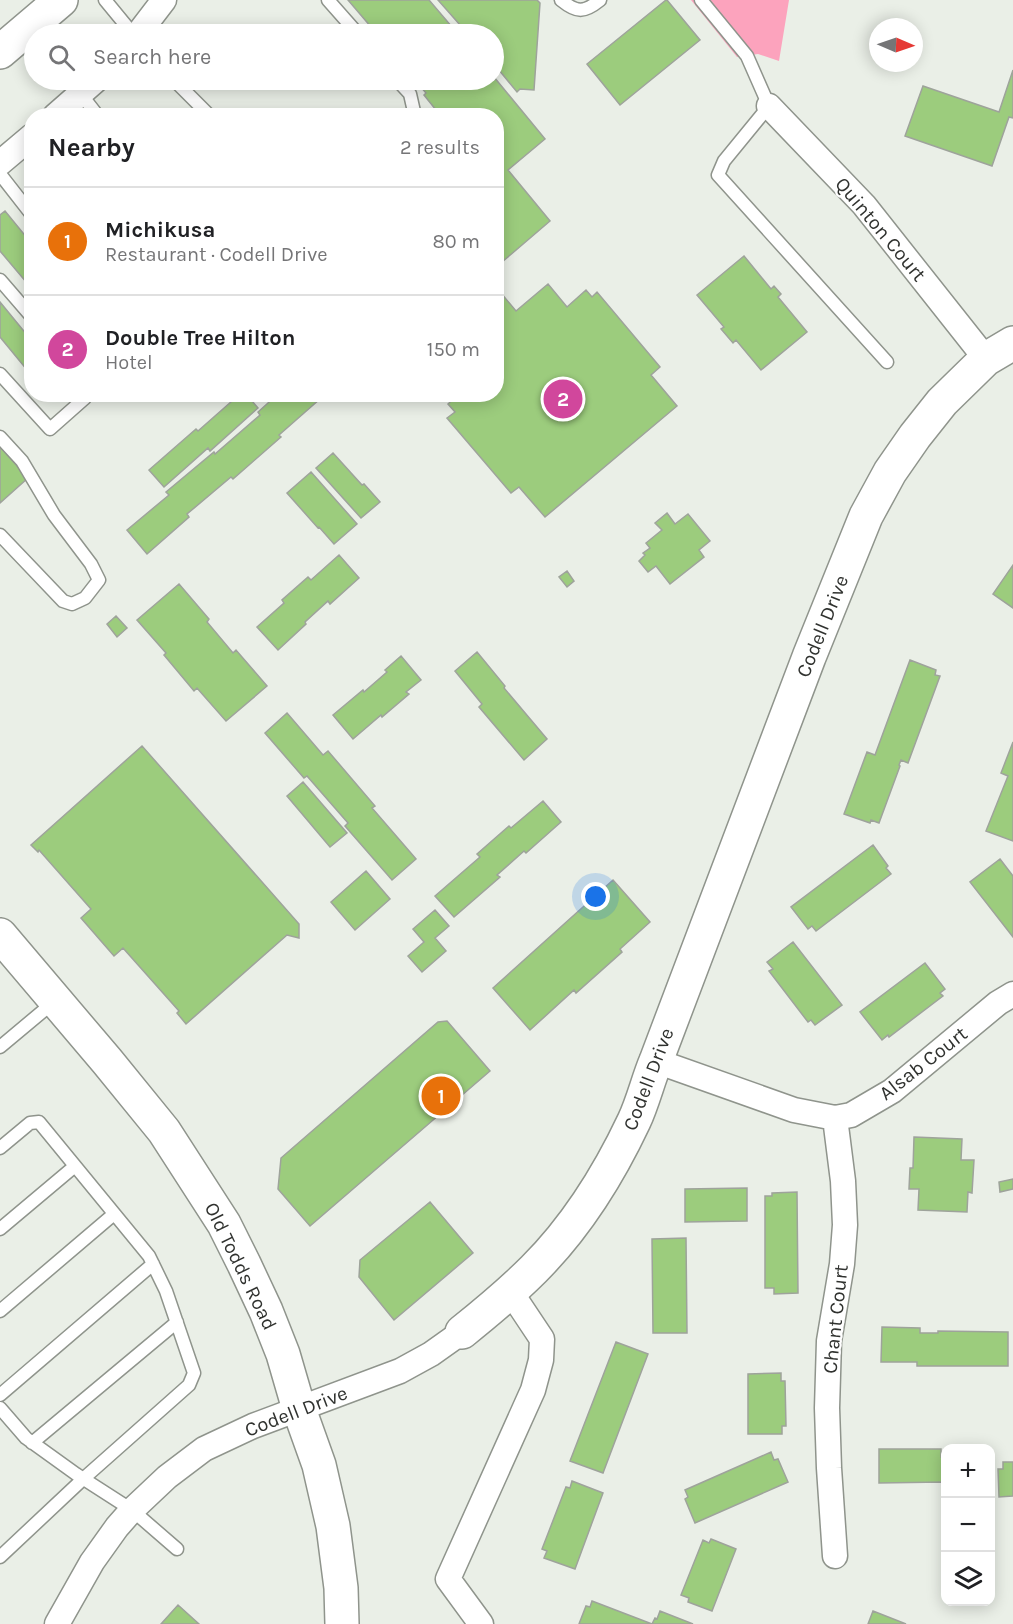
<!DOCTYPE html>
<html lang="en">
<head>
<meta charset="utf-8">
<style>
	:root { --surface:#fff; --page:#f6f6f6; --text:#202124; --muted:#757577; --line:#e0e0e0; --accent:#0f766e }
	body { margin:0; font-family:Karla,sans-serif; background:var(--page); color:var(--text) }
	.controls { position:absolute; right:18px; bottom:18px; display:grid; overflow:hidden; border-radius:12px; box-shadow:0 3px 15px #0003 }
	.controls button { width:54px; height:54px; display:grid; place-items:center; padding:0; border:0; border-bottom:2px solid var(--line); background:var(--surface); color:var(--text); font:30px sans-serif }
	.compass { position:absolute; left:869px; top:18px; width:54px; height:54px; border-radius:50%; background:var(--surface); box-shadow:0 3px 15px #0003; rotate:92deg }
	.you { position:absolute; left:596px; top:897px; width:21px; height:21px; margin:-15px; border:4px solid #fff; border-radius:50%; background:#1a73e8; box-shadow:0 0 0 9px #1a73e833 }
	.badge { display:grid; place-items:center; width:39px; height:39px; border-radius:50%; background:var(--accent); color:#fff; font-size:20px; font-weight:700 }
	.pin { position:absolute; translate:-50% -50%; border:3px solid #fff; box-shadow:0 2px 6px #0006 }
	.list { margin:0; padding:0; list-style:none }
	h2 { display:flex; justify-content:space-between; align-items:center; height:78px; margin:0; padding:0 24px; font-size:26px }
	h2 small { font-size:20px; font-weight:400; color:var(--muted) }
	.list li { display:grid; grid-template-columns:39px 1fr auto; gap:18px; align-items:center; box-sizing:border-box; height:108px; padding:0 24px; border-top:2px solid var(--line) }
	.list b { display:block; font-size:22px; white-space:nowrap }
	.list p { margin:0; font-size:20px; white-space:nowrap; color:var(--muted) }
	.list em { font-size:20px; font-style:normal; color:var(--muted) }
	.icon { flex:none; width:33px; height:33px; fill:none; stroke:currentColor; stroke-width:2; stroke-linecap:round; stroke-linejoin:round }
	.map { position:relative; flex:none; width:1013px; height:1624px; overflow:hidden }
	.search { position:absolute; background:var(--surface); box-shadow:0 3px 15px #0003; left:24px; top:24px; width:480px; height:66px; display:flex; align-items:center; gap:15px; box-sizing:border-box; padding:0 21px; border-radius:33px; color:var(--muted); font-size:22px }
	.panel { position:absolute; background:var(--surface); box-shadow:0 3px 15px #0003; left:24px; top:108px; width:480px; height:294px; border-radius:24px }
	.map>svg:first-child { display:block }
	.green { fill:#fca3bd }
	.building { fill:#9ccc7d; stroke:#9ea39b; stroke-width:1.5 }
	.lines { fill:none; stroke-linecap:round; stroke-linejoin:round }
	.lane-casing { stroke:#8f948c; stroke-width:15 }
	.street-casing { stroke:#8f948c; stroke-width:27 }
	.secondary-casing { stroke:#8f948c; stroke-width:36 }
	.highway-casing { stroke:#8f948c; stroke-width:36 }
	.lane { stroke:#fff; stroke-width:12 }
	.street { stroke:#fff; stroke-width:24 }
	.secondary { stroke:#fff; stroke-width:33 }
	.highway { stroke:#fff; stroke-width:33 }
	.labels { text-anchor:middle; stroke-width:4.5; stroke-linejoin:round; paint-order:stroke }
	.street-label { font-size:20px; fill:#30322f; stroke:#fff }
</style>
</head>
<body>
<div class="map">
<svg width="1013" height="1624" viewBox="0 0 1013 1624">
	<rect width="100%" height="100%" fill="#eaefe7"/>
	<path class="green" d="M 691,0 L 789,0 L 779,61 L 758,54 L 737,57 Z"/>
	<path class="building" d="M 348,0 L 429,0 L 458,34 L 377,34 Z
		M 438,0 L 537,0 L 540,3 L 534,90 L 520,89 L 517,92 L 494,64 L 494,34 L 468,34 Z
		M 666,0 L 667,0 L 700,40 L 620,105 L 587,64 Z
		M 1013,70 L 1013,118 L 1009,117 L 992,166 L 905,136 L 923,86 L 999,112 Z
		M 494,77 L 545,139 L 508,170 L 550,221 L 502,262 L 496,255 L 496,116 L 439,116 L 440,115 L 424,95 L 426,93 L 415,80 L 494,80 Z
		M 5,211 L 32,244 L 32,289 L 0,251 L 0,215 Z
		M 744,256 L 771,289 L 774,286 L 781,294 L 778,297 L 807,332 L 761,370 L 736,340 L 733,343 L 721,329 L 724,327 L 697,295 Z
		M 548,284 L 567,307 L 586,290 L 592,297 L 597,292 L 660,367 L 651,375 L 677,406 L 545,517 L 519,487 L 511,493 L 447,418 L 455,412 L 448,404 L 459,394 L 496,394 L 496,287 L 516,311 Z
		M 0,302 L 32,341 L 32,376 L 0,337 Z
		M 240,394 L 246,394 L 258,408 L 210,451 L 208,448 L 164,487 L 149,470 L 196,429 L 198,431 Z
		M 278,394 L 316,394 L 320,399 L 279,435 L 281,437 L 233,479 L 231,477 L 187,514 L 189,517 L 147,554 L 127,530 L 169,495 L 166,492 L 214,452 L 215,454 L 260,415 L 258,412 Z
		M 0,447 L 28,478 L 0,503 Z
		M 333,453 L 362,485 L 364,484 L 380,502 L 361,518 L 316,468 Z
		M 311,472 L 357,524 L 334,544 L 319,527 L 318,528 L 287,493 Z
		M 667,513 L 675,524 L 688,514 L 710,541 L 699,550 L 704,557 L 670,584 L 656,566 L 648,572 L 639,561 L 645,555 L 643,553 L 650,548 L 646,543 L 662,530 L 655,523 Z
		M 339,555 L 359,578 L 330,604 L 328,601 L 305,622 L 306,624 L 278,650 L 257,627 L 284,603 L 282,600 L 308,577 L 311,580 Z
		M 1013,565 L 1013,608 L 993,594 Z
		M 567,571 L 574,581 L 567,587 L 559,577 Z
		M 179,584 L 209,619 L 207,622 L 233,653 L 236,650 L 267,686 L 226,721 L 197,688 L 194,691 L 164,655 L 166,653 L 137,620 Z
		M 116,616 L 127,628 L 117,637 L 107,624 Z
		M 477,652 L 505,686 L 504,688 L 547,739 L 524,760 L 479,707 L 482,704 L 455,671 Z
		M 401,656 L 421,680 L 406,692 L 409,694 L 382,717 L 381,715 L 353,739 L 333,715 L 363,690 L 364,692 L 387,672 L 385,670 Z
		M 910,660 L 936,670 L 935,675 L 940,676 L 908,763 L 901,760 L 899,765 L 900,766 L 879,823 L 871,820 L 870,823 L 844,814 L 867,752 L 875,755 Z
		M 287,713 L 323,755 L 328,751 L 375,806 L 372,808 L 416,859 L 392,880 L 345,826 L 348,823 L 307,776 L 304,778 L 265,733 Z
		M 1013,742 L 1013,841 L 986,831 L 1008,776 L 1001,773 Z
		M 142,746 L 299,924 L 299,938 L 287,935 L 186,1024 L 177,1013 L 179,1011 L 123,948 L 114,956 L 81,918 L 91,909 L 39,850 L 38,852 L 31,845 Z
		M 303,782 L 347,833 L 330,847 L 287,796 Z
		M 543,801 L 561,822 L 526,853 L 524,851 L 497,875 L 500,877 L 454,917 L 435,896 L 480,857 L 477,854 L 509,826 L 511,828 Z
		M 873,845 L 888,866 L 886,868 L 891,874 L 816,931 L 812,926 L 808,929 L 791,907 Z
		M 1000,859 L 1013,876 L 1013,937 L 970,882 Z
		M 366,871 L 390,899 L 355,930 L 331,902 Z
		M 613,880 L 650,922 L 620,949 L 622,952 L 576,993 L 574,990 L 530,1030 L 493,988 Z
		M 435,910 L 449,926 L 435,938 L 446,951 L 422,972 L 408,956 L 424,942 L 413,929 Z
		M 793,942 L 842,1005 L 815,1025 L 811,1020 L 808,1022 L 769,971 L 773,969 L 767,962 Z
		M 925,963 L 945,989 L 940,993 L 943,996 L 889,1037 L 888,1035 L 882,1040 L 860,1012 Z
		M 447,1021 L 490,1071 L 310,1226 L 278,1189 L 281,1158 L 438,1022 Z
		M 914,1137 L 962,1139 L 961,1160 L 974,1160 L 972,1193 L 968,1192 L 967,1212 L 918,1210 L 919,1189 L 909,1189 L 910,1168 L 913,1168 Z
		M 1013,1179 L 1013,1189 L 1000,1192 L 999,1182 Z
		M 747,1188 L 747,1221 L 685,1222 L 685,1189 Z
		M 797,1192 L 798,1293 L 774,1294 L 774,1288 L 765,1288 L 765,1196 L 772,1196 L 772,1193 Z
		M 430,1202 L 473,1253 L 394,1320 L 359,1277 L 360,1260 Z
		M 686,1238 L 687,1333 L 653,1333 L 652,1239 Z
		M 882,1327 L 920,1328 L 920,1333 L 938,1333 L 938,1331 L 1008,1332 L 1008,1366 L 917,1366 L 917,1362 L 881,1362 Z
		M 616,1342 L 648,1354 L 603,1473 L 570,1461 Z
		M 781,1373 L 781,1381 L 785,1381 L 786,1426 L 782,1426 L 782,1434 L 748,1434 L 748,1374 Z
		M 879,1449 L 941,1449 L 941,1457 L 946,1457 L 946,1495 L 943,1495 L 943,1482 L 879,1483 Z
		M 771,1452 L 774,1460 L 778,1459 L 788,1482 L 695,1523 L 685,1499 L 688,1497 L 685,1490 Z
		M 1003,1462 L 1013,1462 L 1013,1496 L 999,1497 L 998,1469 L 1003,1469 Z
		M 572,1481 L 603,1493 L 575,1569 L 544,1558 L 547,1551 L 542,1549 L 566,1487 L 570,1488 Z
		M 711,1539 L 736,1549 L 712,1611 L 688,1602 L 689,1598 L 681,1595 L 703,1540 L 709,1543 Z
		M 592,1601 L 652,1624 L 655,1618 L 657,1619 L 660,1611 L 693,1624 L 579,1624 L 586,1606 L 590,1607 Z
		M 178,1605 L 199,1624 L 161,1624 Z
		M 873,1611 L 906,1624 L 868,1624 Z"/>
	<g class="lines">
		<defs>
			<path id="lane" d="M 105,0 L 133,34
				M 328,0 L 358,34
				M 561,0 C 577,13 584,13 600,0
				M 701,0 L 747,56 L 769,106 L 724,161 L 718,175 L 887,362
				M 174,80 L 210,116
				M 397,80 L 410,94 L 415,116
				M 80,93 L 98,116
				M 0,174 L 32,215
				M 0,280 L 32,317
				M 0,374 L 50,429 L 85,398 L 83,394
				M 0,437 L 22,461 L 54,515 L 91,564 L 99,580 L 85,598 L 72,604 L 63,601 L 0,535
				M 0,1047 L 55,1001
				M 0,1148 L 30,1123 L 39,1122 L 149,1256 L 166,1291 L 194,1373 L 189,1385 L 83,1479 L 0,1557
				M 0,1229 L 75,1166
				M 0,1311 L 114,1214
				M 0,1395 L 153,1264
				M 0,1408 L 26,1438 L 76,1474 L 132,1510 L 177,1549
				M 32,1443 L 177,1322"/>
			<path id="street" d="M 138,34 L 164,0
				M 769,106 L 864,205 L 986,359
				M 55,116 L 96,80
				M 0,163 L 32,136
				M 656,1061 L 794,1110 L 835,1118 L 851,1115 L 892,1091 L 998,1003 L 1013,994
				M 835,1118 L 843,1181 L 845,1225 L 842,1264 L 829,1341 L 827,1408 L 829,1468 L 835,1556
				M 57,1624 L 92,1562 L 117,1527 L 132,1510 L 167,1477 L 204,1449 L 253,1426 L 400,1371 L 431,1354 L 462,1332
				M 481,1624 L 448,1579 L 533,1390 L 541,1360 L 542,1339 L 510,1291"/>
			<path id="secondary" d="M 0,935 L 107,1061 L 164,1131 L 224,1224 L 244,1264 L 266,1311 L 283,1354 L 299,1409 L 319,1465 L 333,1526 L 341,1588 L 342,1624
				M 462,1332 C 487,1312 512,1291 534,1269 C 576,1227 609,1174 634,1121 C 643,1102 648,1080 656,1061 L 809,657 L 866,516 L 890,472 L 915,436 L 942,402 L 986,359 L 1013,343"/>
			<path id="highway" d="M 0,52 L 61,0"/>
		</defs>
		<use href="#lane" class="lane-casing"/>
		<use href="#street" class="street-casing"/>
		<use href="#secondary" class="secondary-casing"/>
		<use href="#highway" class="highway-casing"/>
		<use href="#lane" class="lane"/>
		<use href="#street" class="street"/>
		<use href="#secondary" class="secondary"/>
		<use href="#highway" class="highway"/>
	</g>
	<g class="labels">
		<g class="street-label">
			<text transform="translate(881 229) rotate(50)" y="7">Quinton Court</text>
			<text transform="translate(822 626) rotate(-68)" y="7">Codell Drive</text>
			<text transform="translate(923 1063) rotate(-38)" y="7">Alsab Court</text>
			<text transform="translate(648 1079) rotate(-69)" y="7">Codell Drive</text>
			<text transform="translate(241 1266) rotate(64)" y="7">Old Todds Road</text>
			<text transform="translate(835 1319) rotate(-84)" y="7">Chant Court</text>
			<text transform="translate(296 1411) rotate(-21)" y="7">Codell Drive</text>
		</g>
	</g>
</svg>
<div class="controls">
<button>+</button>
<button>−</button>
<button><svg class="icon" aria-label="layers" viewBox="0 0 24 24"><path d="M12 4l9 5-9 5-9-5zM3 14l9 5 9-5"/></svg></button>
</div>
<svg class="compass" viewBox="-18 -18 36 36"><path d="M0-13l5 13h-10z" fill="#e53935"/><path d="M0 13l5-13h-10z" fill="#757577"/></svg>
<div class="you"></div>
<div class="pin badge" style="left:441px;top:1096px;background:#e8710a">1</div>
<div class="pin badge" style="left:563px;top:399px;background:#d1479c">2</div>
<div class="search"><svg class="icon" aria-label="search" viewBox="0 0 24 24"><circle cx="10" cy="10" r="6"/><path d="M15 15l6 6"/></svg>Search here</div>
<section class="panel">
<h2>Nearby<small>2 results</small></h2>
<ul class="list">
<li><span class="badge" style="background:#e8710a">1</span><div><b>Michikusa</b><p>Restaurant · Codell Drive</p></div><em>80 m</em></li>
<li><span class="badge" style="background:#d1479c">2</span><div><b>Double Tree Hilton</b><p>Hotel</p></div><em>150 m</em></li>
</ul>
</section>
</div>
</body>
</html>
